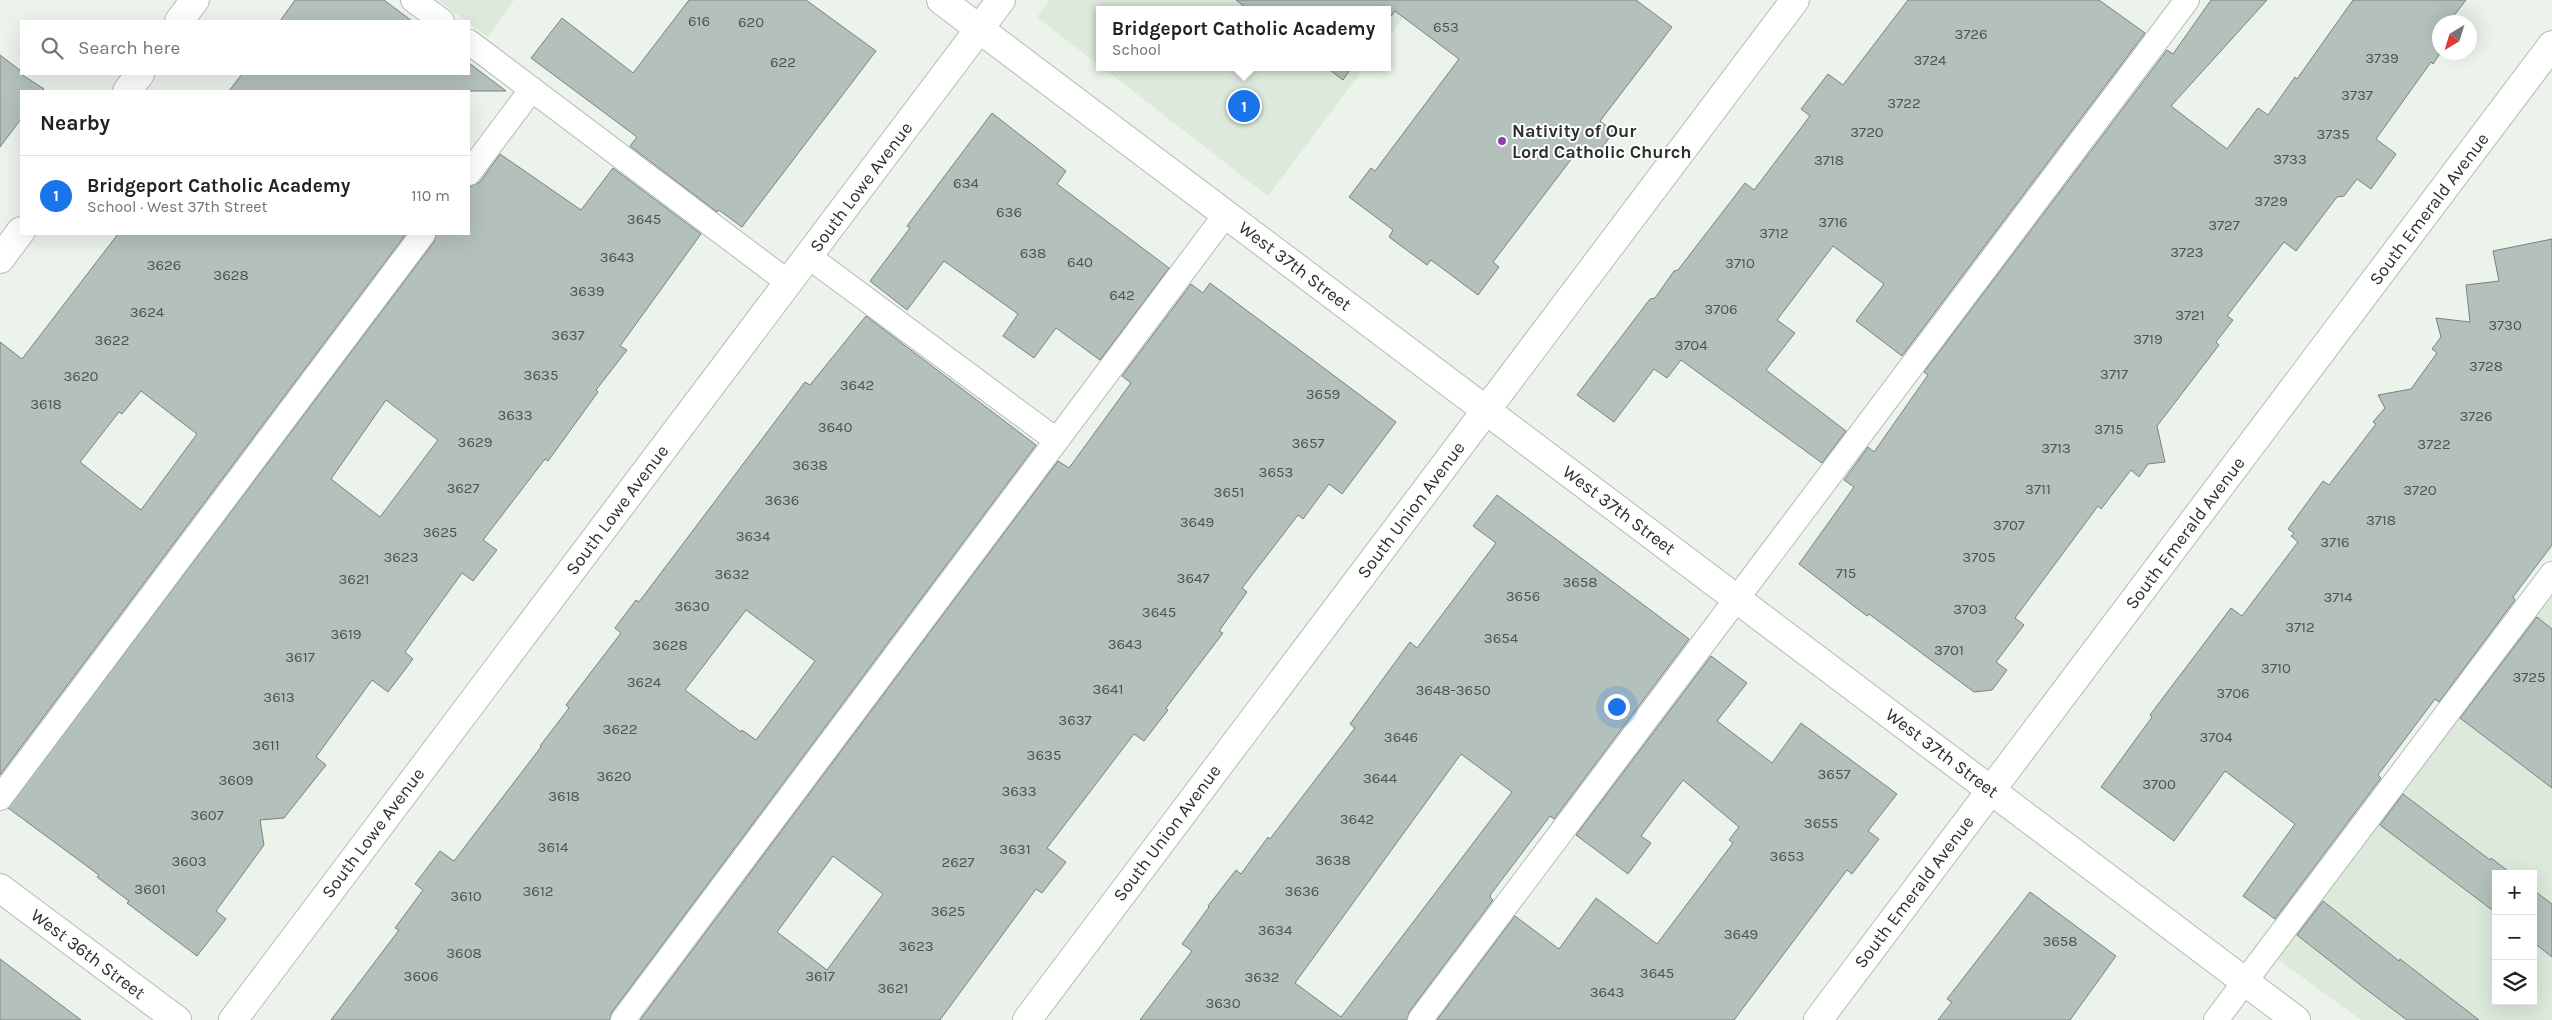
<!DOCTYPE html>
<html lang="en">
<head>
<meta charset="utf-8">
<style>
	:root { --surface:#fff; --page:#f2f2f2; --text:#222; --muted:#767676; --line:#e0e0e0; --accent:#1a73e8 }
	body { margin:0; font-family:Karla,sans-serif; background:var(--page); color:var(--text) }
	.controls { position:absolute; right:15px; bottom:15px; display:grid; overflow:hidden; border-radius:0px; box-shadow:0 5px 20px #0002 }
	.controls button { width:45px; height:45px; display:grid; place-items:center; padding:0; border:0; border-bottom:1px solid var(--line); background:var(--surface); color:var(--text); font:25px sans-serif }
	.compass { position:absolute; left:2432px; top:15px; width:45px; height:45px; border-radius:50%; background:var(--surface); box-shadow:0 5px 20px #0002; rotate:218deg }
	.you { position:absolute; left:1616px; top:706px; width:18px; height:18px; margin:-12px; border:4px solid #fff; border-radius:50%; background:#1a73e8; box-shadow:0 0 0 8px #1a73e833 }
	.badge { display:grid; place-items:center; width:32px; height:32px; border-radius:50%; background:var(--accent); color:#fff; font-size:16px; font-weight:700 }
	.pin { position:absolute; translate:-50% -50%; border:2px solid #fff; box-shadow:0 1px 5px #0006 }
	.popup { position:absolute; left:1096px; top:6px; width:295px; height:65px; box-sizing:border-box; display:grid; place-content:center; border-radius:0px; background:var(--surface); filter:drop-shadow(0 1px 4px #0005); font-size:16px; white-space:nowrap; color:var(--muted) }
	.popup b { font-size:19px; color:var(--text) }
	.popup::after { content:''; position:absolute; left:50%; top:100%; margin-left:-10px; border:10px solid transparent; border-top-color:var(--surface) }
	.list { margin:0; padding:0; list-style:none }
	h2 { display:flex; justify-content:space-between; align-items:center; height:65px; margin:0; padding:0 20px; font-size:21px }
	h2 small { font-size:16px; font-weight:400; color:var(--muted) }
	.list li { display:grid; grid-template-columns:32px 1fr auto; gap:15px; align-items:center; box-sizing:border-box; height:80px; padding:0 20px; border-top:1px solid var(--line) }
	.list b { display:block; font-size:19px; white-space:nowrap }
	.list p { margin:0; font-size:16px; white-space:nowrap; color:var(--muted) }
	.list em { font-size:16px; font-style:normal; color:var(--muted) }
	.icon { flex:none; width:28px; height:28px; fill:none; stroke:currentColor; stroke-width:2; stroke-linecap:round; stroke-linejoin:round }
	.map { position:relative; flex:none; width:2552px; height:1020px; overflow:hidden }
	.search { position:absolute; background:var(--surface); box-shadow:0 5px 20px #0002; left:20px; top:20px; width:450px; height:55px; display:flex; align-items:center; gap:12px; box-sizing:border-box; padding:0 18px; border-radius:0px; color:var(--muted); font-size:19px }
	.panel { position:absolute; background:var(--surface); box-shadow:0 5px 20px #0002; left:20px; top:90px; width:450px; height:145px; border-radius:0px }
	.map>svg:first-child { display:block }
	.built { fill:#dce9db; fill-rule:evenodd }
	.building { fill:#b4c0bc; stroke:#788380; fill-rule:evenodd }
	.lines { fill:none; stroke-linecap:round; stroke-linejoin:round }
	.lane-casing { stroke:#b4bcb3; stroke-width:26 }
	.street-casing { stroke:#b4bcb3; stroke-width:30 }
	.secondary-casing { stroke:#b4bcb3; stroke-width:30 }
	.lane { stroke:#fff; stroke-width:24 }
	.street { stroke:#fff; stroke-width:28 }
	.secondary { stroke:#fff; stroke-width:28 }
	.poi-dot { fill:#8940b2; stroke:#fcfffb; stroke-width:2 }
	.labels { text-anchor:middle; stroke-width:4; stroke-linejoin:round; paint-order:stroke }
	.number-label { font-size:15px; fill:#4f5451 }
	.poi-label { font-size:18px; font-weight:bold; fill:#2d302d; stroke:#fcfffb; text-anchor:start }
	.street-label { font-size:18px; fill:#2d302d; stroke:#fcfffb }
</style>
</head>
<body>
<div class="map">
<svg width="2552" height="1020" viewBox="0 0 2552 1020">
	<rect width="100%" height="100%" fill="#ebf3ea"/>
	<path class="built" d="M 438,0 L 514,0 L 488,37 Z
		M 1050,0 L 1416,0 L 1388,38 L 1388,10 L 1100,10 L 1100,66 L 1037,17 Z
		M 1102,67 L 1365,67 L 1268,196 Z
		M 2552,574 L 2552,1020 L 2361,1020 L 2268,952 ZM 2496,874 L 2533,874 L 2533,1001 L 2496,1001 Z"/>
	<path class="building" d="M 295,0 L 384,0 L 412,21 L 280,21 Z
		M 689,0 L 806,0 L 876,51 L 742,227 L 719,210 L 717,212 L 630,146 L 637,137 L 531,58 L 562,18 L 633,73 Z
		M 1236,0 L 1636,0 L 1672,27 L 1600,121 L 1614,132 L 1593,159 L 1579,149 L 1493,262 L 1499,267 L 1478,295 L 1431,260 L 1427,265 L 1389,237 L 1393,230 L 1349,197 L 1371,168 L 1375,171 L 1459,59 L 1395,11 L 1388,20 L 1388,10 L 1249,10 Z
		M 1908,0 L 2099,0 L 2145,33 L 1902,356 L 1856,321 L 1884,284 L 1833,246 L 1777,320 L 1795,333 L 1766,370 L 1846,431 L 1822,463 L 1681,360 L 1667,378 L 1654,369 L 1614,422 L 1577,395 L 1650,299 L 1655,298 L 1674,271 L 1678,270 L 1745,183 L 1754,190 L 1810,116 L 1801,109 L 1828,74 L 1843,85 Z
		M 2211,0 L 2267,0 L 2171,106 L 2227,149 L 2258,108 L 2268,115 L 2295,77 L 2297,79 L 2353,0 L 2466,0 L 2449,22 L 2440,22 L 2441,52 L 2433,64 L 2431,62 L 2376,139 L 2396,154 L 2371,189 L 2357,179 L 2344,196 L 2337,197 L 2296,251 L 2284,242 L 2227,316 L 2233,320 L 2216,342 L 2219,345 L 2157,426 L 2165,462 L 2148,464 L 2139,477 L 2131,470 L 2101,509 L 2098,506 L 2015,618 L 2024,625 L 1996,662 L 2007,670 L 1992,690 L 1974,692 L 1869,614 L 1867,616 L 1799,564 L 1854,487 L 1844,480 L 1868,447 L 1874,452 L 1928,375 L 1924,372 L 2167,50 L 2173,54 Z
		M 0,55 L 21,71 L 21,74 L 44,89 L 42,91 L 21,91 L 21,119 L 0,147 Z
		M 469,63 L 506,91 L 229,91 L 242,74 L 469,74 Z
		M 1326,67 L 1352,67 L 1343,80 Z
		M 992,113 L 1066,171 L 1057,184 L 1169,268 L 1100,360 L 1056,328 L 1034,358 L 1003,336 L 1018,314 L 944,261 L 907,310 L 870,281 L 910,228 L 907,226 Z
		M 500,154 L 581,210 L 613,168 L 701,234 L 620,346 L 627,350 L 596,390 L 598,392 L 548,461 L 545,459 L 483,540 L 497,550 L 473,581 L 462,573 L 405,652 L 413,659 L 388,692 L 372,680 L 316,757 L 326,765 L 284,818 L 260,820 L 264,845 L 216,911 L 226,919 L 197,956 L 127,903 L 129,901 L 97,877 L 99,875 L 8,808 L 434,242 L 436,234 L 469,234 L 469,187 L 480,182 ZM 386,400 L 438,440 L 380,517 L 331,479 Z
		M 118,234 L 406,234 L 0,775 L 0,342 L 22,359 ZM 141,391 L 197,434 L 141,510 L 80,462 L 119,412 L 122,414 Z
		M 2552,239 L 2552,545 L 2513,597 L 2515,600 L 2439,702 L 2435,699 L 2378,775 L 2381,778 L 2275,919 L 2243,896 L 2295,824 L 2225,771 L 2174,841 L 2101,787 L 2152,717 L 2150,715 L 2231,608 L 2242,616 L 2298,542 L 2291,536 L 2294,533 L 2288,529 L 2323,481 L 2329,485 L 2376,424 L 2373,422 L 2385,408 L 2378,395 L 2411,389 L 2437,353 L 2432,349 L 2441,337 L 2436,318 L 2470,322 L 2466,285 L 2499,281 L 2493,251 Z
		M 1210,283 L 1396,422 L 1342,494 L 1329,484 L 1303,519 L 1298,515 L 1242,588 L 1247,592 L 1219,631 L 1223,633 L 1166,708 L 1168,710 L 1144,741 L 1134,734 L 1047,848 L 1066,862 L 1042,893 L 1036,889 L 940,1020 L 640,1020 L 1058,461 L 1069,468 L 1131,383 L 1122,376 L 1191,284 L 1203,293 ZM 833,856 L 883,894 L 827,970 L 777,932 Z
		M 866,316 L 1036,445 L 612,1012 L 610,1020 L 331,1020 L 399,930 L 395,928 L 423,890 L 415,884 L 440,851 L 454,861 L 541,747 L 540,746 L 569,708 L 566,705 L 621,633 L 615,628 L 636,600 L 639,602 L 805,382 L 810,385 ZM 746,610 L 815,661 L 756,740 L 742,730 L 741,732 L 685,690 Z
		M 1497,495 L 1689,639 L 1554,819 L 1550,816 L 1491,894 L 1490,897 L 1493,900 L 1409,1012 L 1407,1020 L 1140,1020 L 1192,951 L 1182,944 L 1209,907 L 1208,906 L 1236,870 L 1241,874 L 1268,837 L 1270,839 L 1355,728 L 1350,724 L 1410,642 L 1417,648 L 1496,543 L 1473,526 ZM 1461,754 L 1512,792 L 1341,1017 L 1295,983 Z
		M 2537,617 L 2552,629 L 2552,788 L 2460,718 Z
		M 1711,656 L 1747,683 L 1717,721 L 1772,763 L 1801,723 L 1897,794 L 1868,831 L 1879,839 L 1852,874 L 1847,870 L 1734,1020 L 1437,1020 L 1515,916 L 1559,949 L 1596,898 L 1657,944 L 1733,843 L 1729,840 L 1739,827 L 1683,780 L 1641,836 L 1651,843 L 1628,874 L 1576,835 Z
		M 2403,794 L 2490,860 L 2491,858 L 2512,874 L 2496,874 L 2496,913 L 2380,825 Z
		M 2533,890 L 2552,904 L 2552,957 L 2533,942 Z
		M 2030,892 L 2116,956 L 2070,1020 L 1938,1020 L 1952,1002 L 1947,999 Z
		M 2323,901 L 2399,961 L 2400,959 L 2479,1020 L 2407,1020 L 2363,987 L 2297,935 Z
		M 0,959 L 81,1020 L 0,1020 Z"/>
	<g class="lines">
		<defs>
			<path id="lane" d="M 413,0 L 442,21
				M 469,42 L 789,283
				M 469,173 L 532,89
				M 808,256 L 1056,440
				M 0,798 L 423,234
				M 623,1020 L 1226,214
				M 1420,1020 L 2187,0
				M 2216,1020 L 2552,574"/>
			<path id="street" d="M 941,0 L 2296,1020
				M 0,888 L 177,1020
				M 233,1020 L 1001,0
				M 1027,1020 L 1795,0
				M 1818,1020 L 2552,45"/>
			<path id="secondary" d="M 179,21 L 195,0
				M 127,91 L 140,74
				M 0,259 L 21,231"/>
		</defs>
		<use href="#lane" class="lane-casing"/>
		<use href="#street" class="street-casing"/>
		<use href="#secondary" class="secondary-casing"/>
		<use href="#lane" class="lane"/>
		<use href="#street" class="street"/>
		<use href="#secondary" class="secondary"/>
	</g>
	<circle class="poi-dot" cx="1502" cy="141" r="5"/>
	<g class="labels">
		<g class="number-label">
			<text x="699" y="26">616</text>
			<text x="751" y="27">620</text>
			<text x="1446" y="32">653</text>
			<text x="1971" y="39">3726</text>
			<text x="2382" y="63">3739</text>
			<text x="1930" y="65">3724</text>
			<text x="783" y="67">622</text>
			<text x="2357" y="100">3737</text>
			<text x="1904" y="108">3722</text>
			<text x="1867" y="137">3720</text>
			<text x="2333" y="139">3735</text>
			<text x="2290" y="164">3733</text>
			<text x="1829" y="165">3718</text>
			<text x="966" y="188">634</text>
			<text x="2271" y="206">3729</text>
			<text x="1009" y="217">636</text>
			<text x="644" y="224">3645</text>
			<text x="1833" y="227">3716</text>
			<text x="2224" y="230">3727</text>
			<text x="1774" y="238">3712</text>
			<text x="2187" y="257">3723</text>
			<text x="1033" y="258">638</text>
			<text x="617" y="262">3643</text>
			<text x="1080" y="267">640</text>
			<text x="1740" y="268">3710</text>
			<text x="164" y="270">3626</text>
			<text x="231" y="280">3628</text>
			<text x="587" y="296">3639</text>
			<text x="1122" y="300">642</text>
			<text x="1721" y="314">3706</text>
			<text x="147" y="317">3624</text>
			<text x="2190" y="320">3721</text>
			<text x="2505" y="330">3730</text>
			<text x="568" y="340">3637</text>
			<text x="2148" y="344">3719</text>
			<text x="112" y="345">3622</text>
			<text x="1691" y="350">3704</text>
			<text x="2486" y="371">3728</text>
			<text x="2114" y="379">3717</text>
			<text x="541" y="380">3635</text>
			<text x="81" y="381">3620</text>
			<text x="857" y="390">3642</text>
			<text x="1323" y="399">3659</text>
			<text x="46" y="409">3618</text>
			<text x="515" y="420">3633</text>
			<text x="2476" y="421">3726</text>
			<text x="835" y="432">3640</text>
			<text x="2109" y="434">3715</text>
			<text x="475" y="447">3629</text>
			<text x="1308" y="448">3657</text>
			<text x="2434" y="449">3722</text>
			<text x="2056" y="453">3713</text>
			<text x="810" y="470">3638</text>
			<text x="1276" y="477">3653</text>
			<text x="463" y="493">3627</text>
			<text x="2038" y="494">3711</text>
			<text x="2420" y="495">3720</text>
			<text x="1229" y="497">3651</text>
			<text x="782" y="505">3636</text>
			<text x="2381" y="525">3718</text>
			<text x="1197" y="527">3649</text>
			<text x="2009" y="530">3707</text>
			<text x="440" y="537">3625</text>
			<text x="753" y="541">3634</text>
			<text x="2335" y="547">3716</text>
			<text x="401" y="562">3623</text>
			<text x="1979" y="562">3705</text>
			<text x="1846" y="578">715</text>
			<text x="732" y="579">3632</text>
			<text x="1193" y="583">3647</text>
			<text x="354" y="584">3621</text>
			<text x="1580" y="587">3658</text>
			<text x="1523" y="601">3656</text>
			<text x="2338" y="602">3714</text>
			<text x="692" y="611">3630</text>
			<text x="1970" y="614">3703</text>
			<text x="1159" y="617">3645</text>
			<text x="2300" y="632">3712</text>
			<text x="346" y="639">3619</text>
			<text x="1501" y="643">3654</text>
			<text x="1125" y="649">3643</text>
			<text x="670" y="650">3628</text>
			<text x="1949" y="655">3701</text>
			<text x="300" y="662">3617</text>
			<text x="2276" y="673">3710</text>
			<text x="2529" y="682">3725</text>
			<text x="644" y="687">3624</text>
			<text x="1108" y="694">3641</text>
			<text x="1453" y="695">3648-3650</text>
			<text x="2233" y="698">3706</text>
			<text x="279" y="702">3613</text>
			<text x="1075" y="725">3637</text>
			<text x="620" y="734">3622</text>
			<text x="1401" y="742">3646</text>
			<text x="2216" y="742">3704</text>
			<text x="266" y="750">3611</text>
			<text x="1044" y="760">3635</text>
			<text x="1834" y="779">3657</text>
			<text x="614" y="781">3620</text>
			<text x="1380" y="783">3644</text>
			<text x="236" y="785">3609</text>
			<text x="2159" y="789">3700</text>
			<text x="1019" y="796">3633</text>
			<text x="564" y="801">3618</text>
			<text x="207" y="820">3607</text>
			<text x="1357" y="824">3642</text>
			<text x="1821" y="828">3655</text>
			<text x="553" y="852">3614</text>
			<text x="1015" y="854">3631</text>
			<text x="1787" y="861">3653</text>
			<text x="1333" y="865">3638</text>
			<text x="189" y="866">3603</text>
			<text x="958" y="867">2627</text>
			<text x="150" y="894">3601</text>
			<text x="538" y="896">3612</text>
			<text x="1302" y="896">3636</text>
			<text x="466" y="901">3610</text>
			<text x="948" y="916">3625</text>
			<text x="1275" y="935">3634</text>
			<text x="1741" y="939">3649</text>
			<text x="2060" y="946">3658</text>
			<text x="916" y="951">3623</text>
			<text x="464" y="958">3608</text>
			<text x="1657" y="978">3645</text>
			<text x="421" y="981">3606</text>
			<text x="820" y="981">3617</text>
			<text x="1262" y="982">3632</text>
			<text x="893" y="993">3621</text>
			<text x="1607" y="997">3643</text>
			<text x="1223" y="1008">3630</text>
		</g>
		<g class="poi-label">
			<text x="1512" y="137">Nativity of Our<tspan x="1512" dy="21">Lord Catholic Church</tspan></text>
		</g>
		<g class="street-label">
			<text transform="translate(861 187) rotate(-53)" y="6">South Lowe Avenue</text>
			<text transform="translate(2429 209) rotate(-53)" y="6">South Emerald Avenue</text>
			<text transform="translate(1295 266) rotate(37)" y="6">West 37th Street</text>
			<text transform="translate(617 510) rotate(-53)" y="6">South Lowe Avenue</text>
			<text transform="translate(1411 510) rotate(-53)" y="6">South Union Avenue</text>
			<text transform="translate(1619 510) rotate(37)" y="6">West 37th Street</text>
			<text transform="translate(2185 533) rotate(-53)" y="6">South Emerald Avenue</text>
			<text transform="translate(1942 753) rotate(37)" y="6">West 37th Street</text>
			<text transform="translate(373 833) rotate(-53)" y="6">South Lowe Avenue</text>
			<text transform="translate(1167 833) rotate(-53)" y="6">South Union Avenue</text>
			<text transform="translate(1914 892) rotate(-53)" y="6">South Emerald Avenue</text>
			<text transform="translate(88 954) rotate(37)" y="6">West 36th Street</text>
		</g>
	</g>
</svg>
<div class="controls">
<button>+</button>
<button>−</button>
<button><svg class="icon" aria-label="layers" viewBox="0 0 24 24"><path d="M12 4l9 5-9 5-9-5zM3 14l9 5 9-5"/></svg></button>
</div>
<svg class="compass" viewBox="-18 -18 36 36"><path d="M0-13l5 13h-10z" fill="#e53935"/><path d="M0 13l5-13h-10z" fill="#767676"/></svg>
<div class="you"></div>
<div class="pin badge" style="left:1244px;top:106px">1</div>
<div class="popup"><b>Bridgeport Catholic Academy</b>School</div>
<div class="search"><svg class="icon" aria-label="search" viewBox="0 0 24 24"><circle cx="10" cy="10" r="6"/><path d="M15 15l6 6"/></svg>Search here</div>
<section class="panel">
<h2>Nearby<small></small></h2>
<ul class="list">
<li><span class="badge">1</span><div><b>Bridgeport Catholic Academy</b><p>School · West 37th Street</p></div><em>110 m</em></li>
</ul>
</section>
</div>
</body>
</html>
